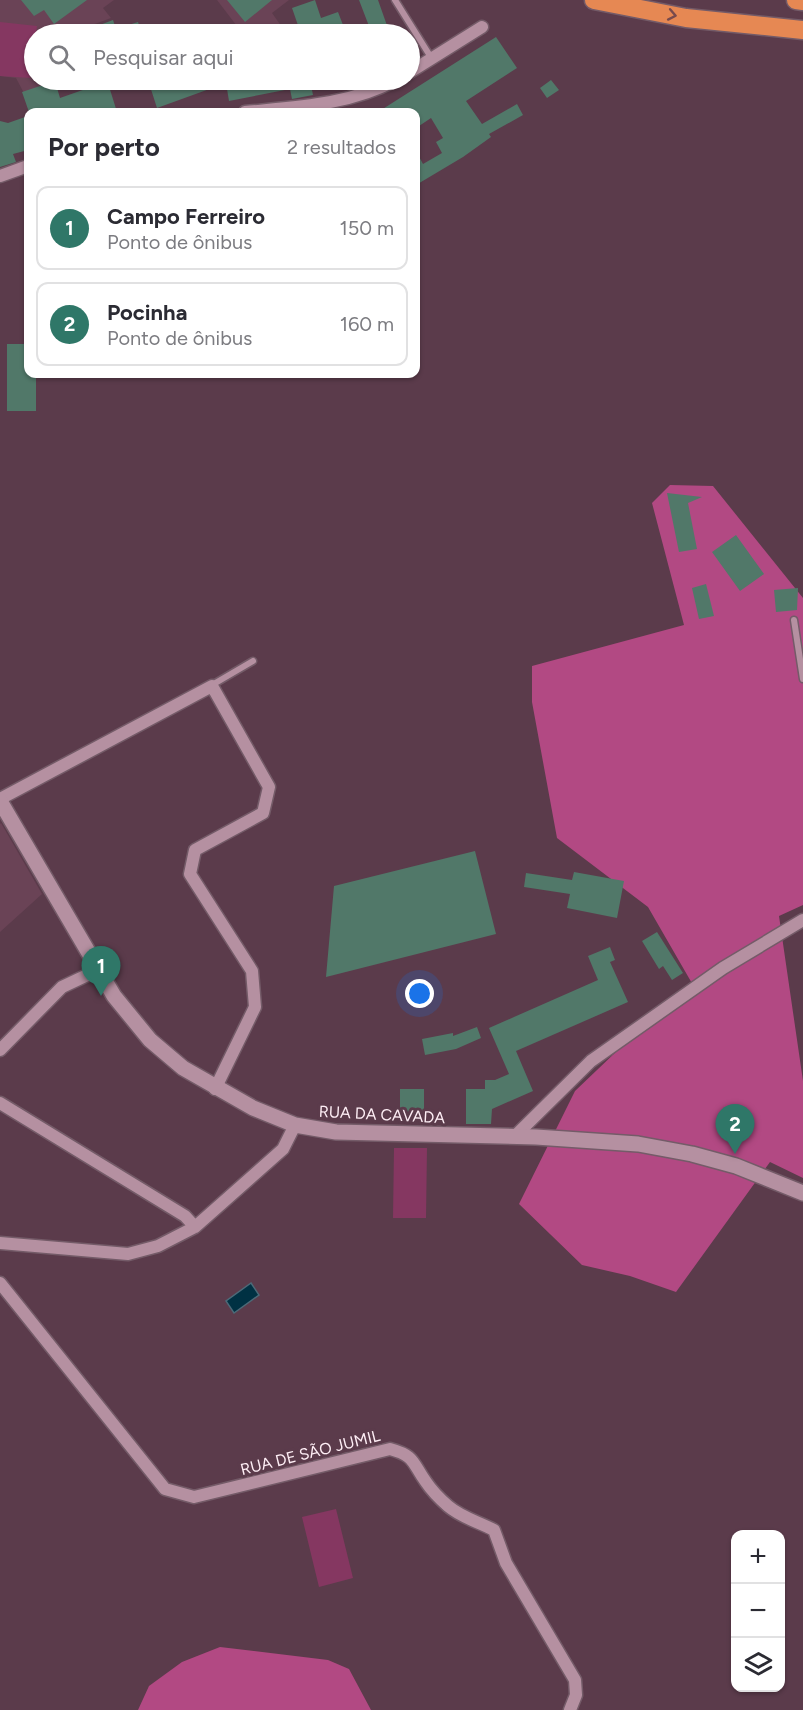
<!DOCTYPE html>
<html lang="pt">
<head>
<meta charset="utf-8">
<style>
	:root { --surface:#fff; --page:#f2f2f3; --text:#2b2b33; --muted:#7c7c81; --line:#e1e1e2; --accent:#2f7768 }
	body { margin:0; font-family:Figtree,sans-serif; background:var(--page); color:var(--text) }
	.controls { position:absolute; right:18px; bottom:18px; display:grid; overflow:hidden; border-radius:12px; box-shadow:0 2px 4px #0004 }
	.controls button { width:54px; height:54px; display:grid; place-items:center; padding:0; border:0; border-bottom:2px solid var(--line); background:var(--surface); color:var(--text); font:30px sans-serif }
	.you { position:absolute; left:420px; top:994px; width:21px; height:21px; margin:-15px; border:4px solid #fff; border-radius:50%; background:#1a73e8; box-shadow:0 0 0 9px #1a73e833 }
	.badge { display:grid; place-items:center; width:39px; height:39px; border-radius:50%; background:var(--accent); color:#fff; font-size:20px; font-weight:700 }
	.pin { position:absolute; translate:-50% -50px; filter:drop-shadow(0 2px 3px #0008) }
	.pin::after { content:''; position:absolute; top:32px; width:21px; height:18px; background:inherit; clip-path:polygon(0 0,100% 0,50% 100%) }
	.list { margin:0; padding:0; list-style:none }
	h2 { display:flex; justify-content:space-between; align-items:center; height:78px; margin:0; padding:0 24px; font-size:26px }
	h2 small { font-size:20px; font-weight:400; color:var(--muted) }
	.list li { display:grid; grid-template-columns:39px 1fr auto; gap:18px; align-items:center; box-sizing:border-box; height:84px; margin:0 12px 12px; padding:0 12px; border:2px solid var(--line); border-radius:12px }
	.list b { display:block; font-size:22px; white-space:nowrap }
	.list p { margin:0; font-size:20px; white-space:nowrap; color:var(--muted) }
	.list em { font-size:20px; font-style:normal; color:var(--muted) }
	.icon { flex:none; width:33px; height:33px; fill:none; stroke:currentColor; stroke-width:2; stroke-linecap:round; stroke-linejoin:round }
	.map { position:relative; flex:none; width:803px; height:1710px; overflow:hidden }
	.search { position:absolute; background:var(--surface); box-shadow:0 2px 4px #0004; left:24px; top:24px; width:396px; height:66px; display:flex; align-items:center; gap:15px; box-sizing:border-box; padding:0 21px; border-radius:33px; color:var(--muted); font-size:22px }
	.panel { position:absolute; background:var(--surface); box-shadow:0 2px 4px #0004; left:24px; top:108px; width:396px; height:270px; border-radius:12px }
	.map>svg:first-child { display:block }
	.built { fill:#6a4356 }
	.green { fill:#853761 }
	.forest { fill:#b24983 }
	.water { fill:#003143; stroke:#4c6a78; stroke-width:1.5 }
	.building { fill:#517869 }
	.lines { fill:none; stroke-linecap:round; stroke-linejoin:round }
	.lane-casing { stroke:#745b68; stroke-width:9 }
	.street-casing { stroke:#745b68; stroke-width:15 }
	.secondary-casing { stroke:#745b68; stroke-width:18 }
	.highway-casing { stroke:#745b68; stroke-width:21 }
	.lane { stroke:#b590a1; stroke-width:6 }
	.street { stroke:#b590a1; stroke-width:12 }
	.secondary { stroke:#b590a1; stroke-width:15 }
	.highway { stroke:#e68853; stroke-width:18 }
	.oneway { stroke:#774a4d }
	.labels { text-anchor:middle; stroke-width:6; stroke-linejoin:round; paint-order:stroke }
	.street-label { font-size:16px; fill:#feeef5; stroke:#5b3b4b }
</style>
</head>
<body>
<div class="map">
<svg width="803" height="1710" viewBox="0 0 803 1710">
	<rect width="100%" height="100%" fill="#5b3b4b"/>
	<path class="built" d="M 0,0 L 114,0 L 103,8 L 111,18 L 92,25 L 84,34 L 34,34 L 34,80 L 48,80 L 41,89 L 25,95 L 16,78 L 0,76 Z
		M 217,0 L 289,0 L 272,13 L 284,30 L 264,34 L 243,34 Z
		M 1,823 L 42,894 L 0,932 L 0,824 Z"/>
	<path class="green" d="M 0,22 L 37,26 L 30,78 L 0,76 Z
		M 394,1148 L 427,1148 L 426,1218 L 393,1218 Z
		M 336,1509 L 353,1578 L 319,1587 L 302,1517 Z"/>
	<path class="forest" d="M 670,485 L 713,486 L 803,598 L 803,905 L 779,916 L 803,1081 L 803,1178 L 770,1162 L 676,1292 L 630,1276 L 582,1265 L 519,1204 L 575,1091 L 641,1028 L 697,992 L 648,907 L 557,838 L 532,702 L 532,666 L 684,625 L 652,503 Z
		M 220,1647 L 328,1660 L 349,1669 L 371,1710 L 138,1710 L 149,1686 L 182,1662 Z"/>
	<path class="water" d="M 251,1283 L 259,1295 L 234,1313 L 226,1301 Z"/>
	<path class="building" d="M 21,0 L 87,0 L 54,24 L 44,10 L 34,16 Z
		M 227,0 L 272,0 L 245,22 Z
		M 315,0 L 321,18 L 338,12 L 343,25 L 314,34 L 301,34 L 292,8 Z
		M 359,0 L 378,0 L 390,34 L 372,34 Z
		M 113,20 L 116,29 L 138,22 L 142,34 L 76,34 Z
		M 496,37 L 517,68 L 466,101 L 482,124 L 517,104 L 523,115 L 489,134 L 491,137 L 463,157 L 416,185 L 416,151 L 423,164 L 442,153 L 436,142 L 443,138 L 431,118 L 416,128 L 416,112 L 378,112 Z
		M 92,80 L 107,80 L 117,112 L 29,112 L 22,92 L 55,81 L 60,98 L 94,86 Z
		M 148,80 L 310,80 L 313,95 L 292,99 L 290,89 L 229,101 L 226,83 L 157,108 Z
		M 551,80 L 559,90 L 547,98 L 540,88 Z
		M 28,116 L 28,150 L 13,154 L 16,162 L 0,167 L 0,121 L 8,123 Z
		M 7,344 L 28,344 L 28,374 L 36,374 L 36,411 L 7,411 Z
		M 667,493 L 702,497 L 688,503 L 697,549 L 679,552 Z
		M 736,535 L 764,574 L 740,591 L 712,552 Z
		M 706,584 L 714,616 L 699,619 L 692,588 Z
		M 798,588 L 797,610 L 776,612 L 774,590 Z
		M 475,851 L 496,934 L 326,977 L 334,886 Z
		M 574,872 L 624,881 L 617,918 L 567,908 L 570,894 L 524,887 L 526,873 L 572,880 Z
		M 657,932 L 683,973 L 672,980 L 663,966 L 659,969 L 642,941 Z
		M 610,947 L 615,960 L 610,962 L 628,1002 L 516,1051 L 533,1091 L 492,1109 L 491,1124 L 466,1124 L 466,1089 L 485,1089 L 485,1080 L 495,1080 L 509,1074 L 489,1028 L 598,980 L 588,956 Z
		M 477,1027 L 481,1038 L 456,1049 L 425,1055 L 422,1039 L 453,1033 L 453,1036 Z
		M 400,1089 L 424,1089 L 424,1119 L 400,1119 Z"/>
	<g class="lines">
		<defs>
			<path id="lane" d="M 395,0 L 432,59
				M 794,620 L 803,679
				M 212,685 L 253,661"/>
			<path id="street" d="M 410,72 L 482,27
				M 245,112 C 297,107 349,105 396,80
				M 0,176 L 28,166
				M 0,799 L 212,686 L 269,787 L 263,813 L 195,850 L 190,874 L 252,971 L 255,1007 L 215,1089
				M 0,1050 L 62,987 L 98,970
				M 0,1103 L 185,1216 L 195,1227
				M 514,1137 L 591,1061 L 723,968 L 803,920
				M 0,1243 L 128,1254 L 158,1246 L 195,1227 L 283,1149 L 295,1125
				M 0,1283 L 165,1489 L 194,1497 L 390,1449 C 416,1456 412,1463 426,1482 C 432,1491 440,1499 448,1506 C 462,1518 479,1522 494,1530 L 506,1563 L 575,1680 L 576,1695 L 570,1710"/>
			<path id="secondary" d="M 0,801 L 114,996 L 150,1040 L 183,1068 L 253,1108 L 295,1125 L 336,1132 L 536,1137 L 638,1144 L 692,1154 L 736,1166 L 803,1193"/>
			<path id="highway" d="M 594,0 L 686,18 L 803,30
				M 796,0 L 803,1"/>
		</defs>
		<use href="#lane" class="lane-casing"/>
		<use href="#street" class="street-casing"/>
		<use href="#secondary" class="secondary-casing"/>
		<use href="#highway" class="highway-casing"/>
		<use href="#lane" class="lane"/>
		<use href="#street" class="street"/>
		<use href="#secondary" class="secondary"/>
		<use href="#highway" class="highway"/>
	</g>
	<defs><path id="oneway-chevron" d="M-2-3.5L2.5 0L-2 3.5" fill="none" stroke-width="1.6" stroke-linecap="round" stroke-linejoin="round" transform="scale(1.5)"/></defs>
	<use class="oneway" href="#oneway-chevron" transform="translate(672 15) rotate(11)"/>
	<g class="labels">
		<g class="street-label">
			<text transform="translate(382 1114) rotate(3)" y="6">RUA DA CAVADA</text>
			<text transform="translate(310 1452) rotate(-14)" y="6">RUA DE SÃO JUMIL</text>
		</g>
	</g>
</svg>
<div class="controls">
<button>+</button>
<button>−</button>
<button><svg class="icon" aria-label="layers" viewBox="0 0 24 24"><path d="M12 4l9 5-9 5-9-5zM3 14l9 5 9-5"/></svg></button>
</div>
<div class="you"></div>
<div class="pin badge" style="left:101px;top:996px">1</div>
<div class="pin badge" style="left:735px;top:1154px">2</div>
<div class="search"><svg class="icon" aria-label="search" viewBox="0 0 24 24"><circle cx="10" cy="10" r="6"/><path d="M15 15l6 6"/></svg>Pesquisar aqui</div>
<section class="panel">
<h2>Por perto<small>2 resultados</small></h2>
<ul class="list">
<li><span class="badge">1</span><div><b>Campo Ferreiro</b><p>Ponto de ônibus</p></div><em>150 m</em></li>
<li><span class="badge">2</span><div><b>Pocinha</b><p>Ponto de ônibus</p></div><em>160 m</em></li>
</ul>
</section>
</div>
</body>
</html>
